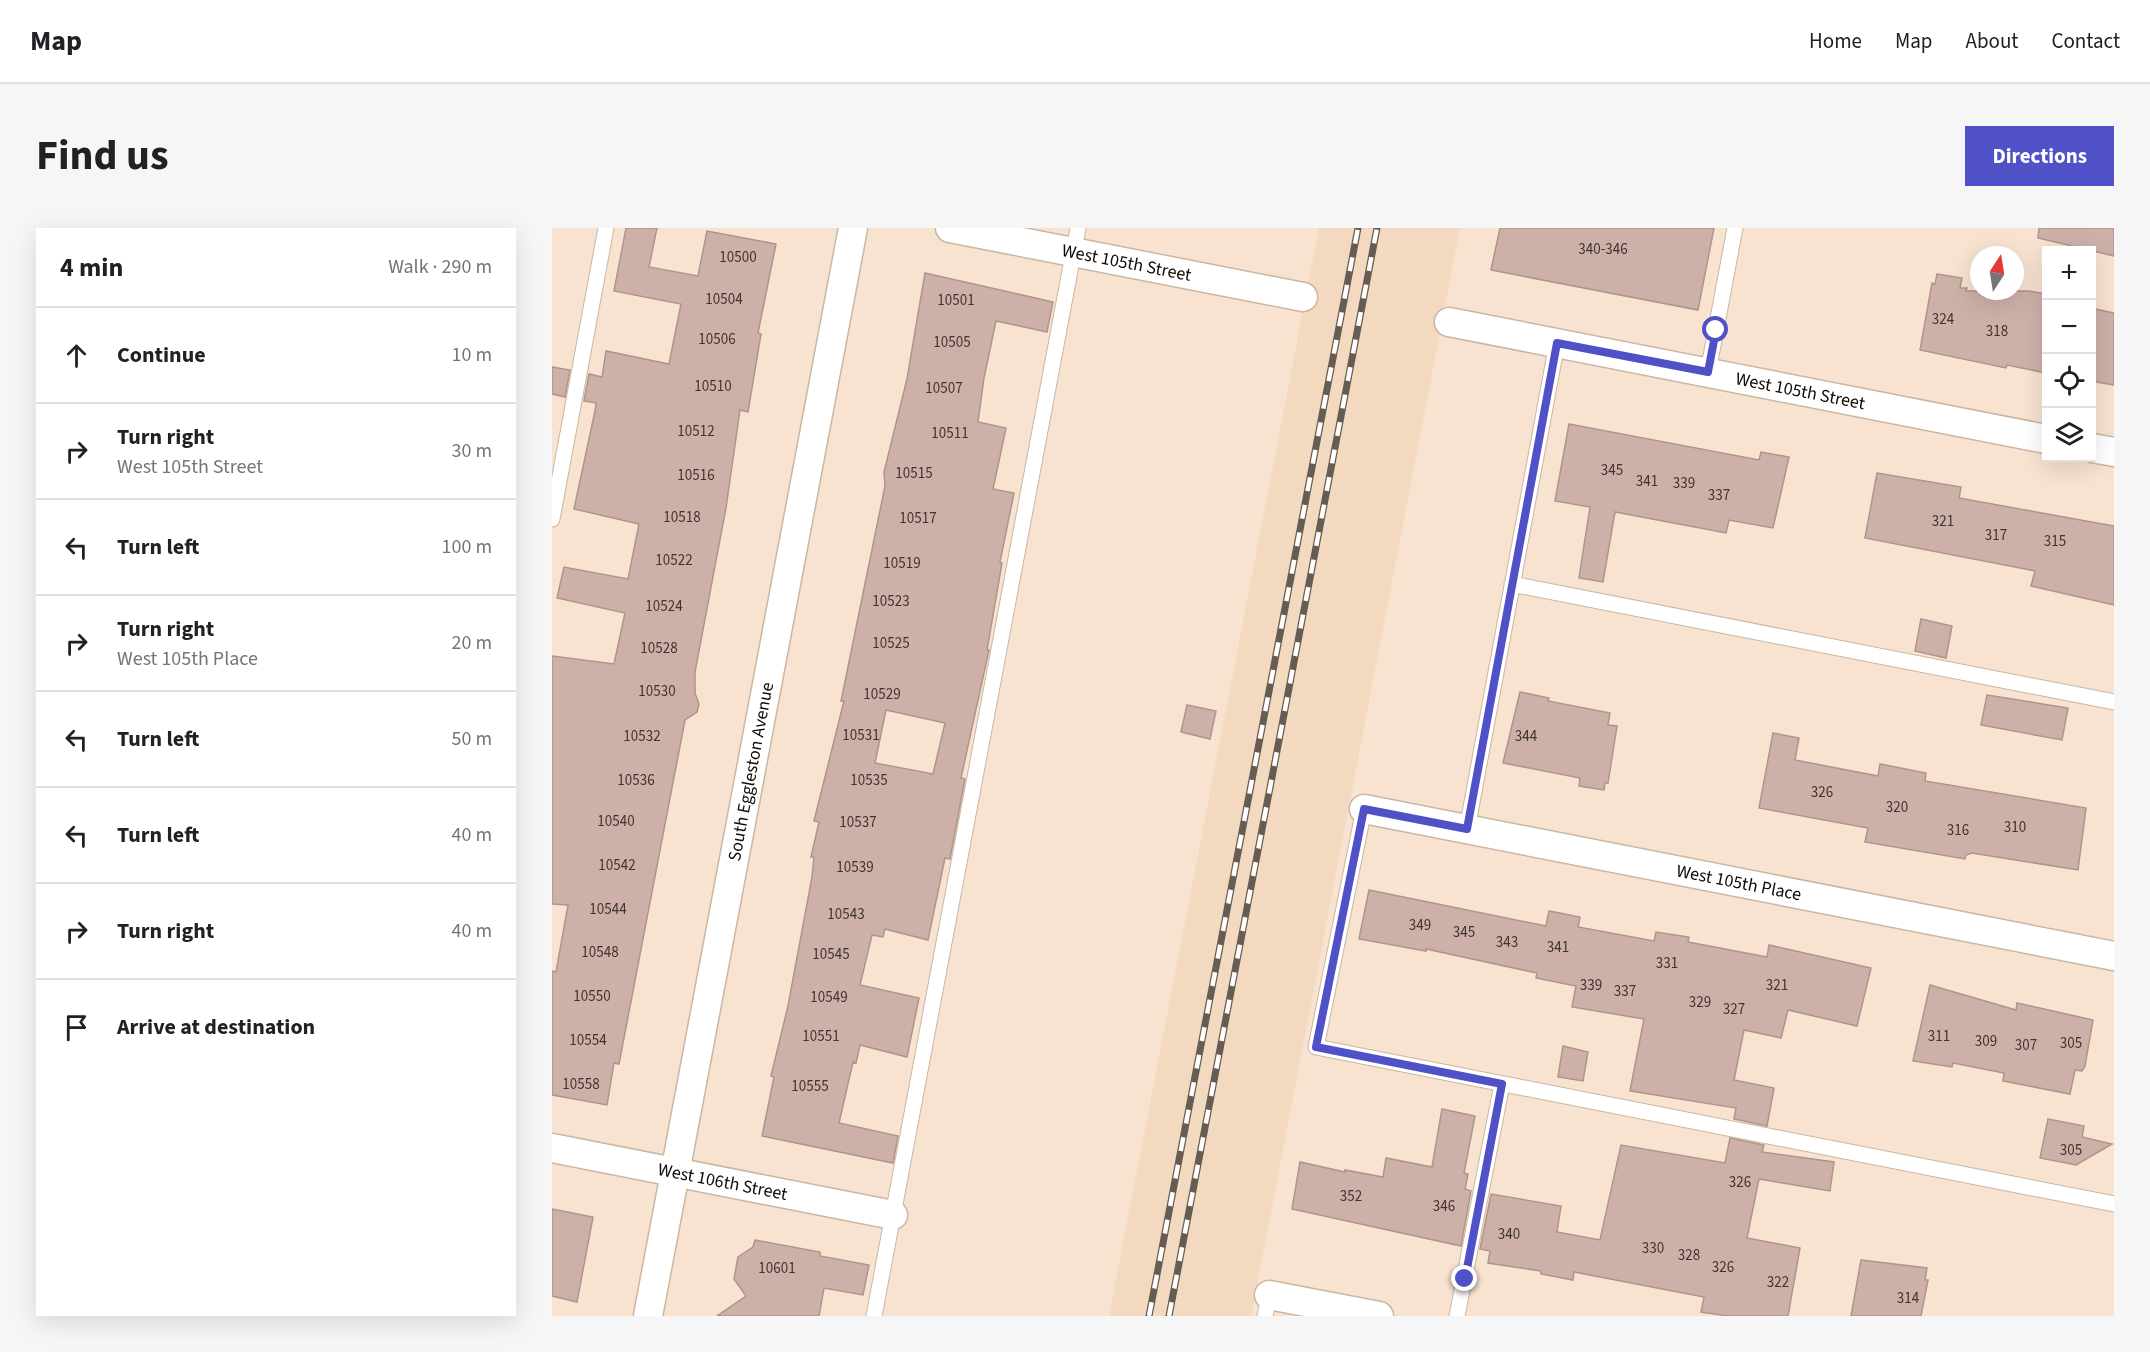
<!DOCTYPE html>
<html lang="en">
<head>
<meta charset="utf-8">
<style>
	:root { --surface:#fff; --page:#f6f6f6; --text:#202124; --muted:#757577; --line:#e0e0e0; --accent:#5050c7 }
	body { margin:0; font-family:"Source Sans 3",sans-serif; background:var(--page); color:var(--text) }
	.controls { position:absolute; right:18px; top:18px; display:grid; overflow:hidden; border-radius:0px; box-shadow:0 6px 24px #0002 }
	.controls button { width:54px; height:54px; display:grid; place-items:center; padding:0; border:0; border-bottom:2px solid var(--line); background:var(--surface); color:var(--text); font:30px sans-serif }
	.compass { position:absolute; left:1418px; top:18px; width:54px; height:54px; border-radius:50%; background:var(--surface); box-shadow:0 6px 24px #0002; rotate:12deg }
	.stop { position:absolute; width:18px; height:18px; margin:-14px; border:4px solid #5050c7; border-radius:50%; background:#fff }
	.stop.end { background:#5050c7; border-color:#fff; box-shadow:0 2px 6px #0008 }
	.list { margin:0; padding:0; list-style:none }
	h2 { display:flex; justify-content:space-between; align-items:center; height:78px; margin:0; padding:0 24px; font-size:26px }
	h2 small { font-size:20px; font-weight:400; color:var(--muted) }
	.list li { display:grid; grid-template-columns:39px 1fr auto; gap:18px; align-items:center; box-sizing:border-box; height:96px; padding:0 24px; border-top:2px solid var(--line) }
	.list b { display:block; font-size:22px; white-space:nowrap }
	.list p { margin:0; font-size:20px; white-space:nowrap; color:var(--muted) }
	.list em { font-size:20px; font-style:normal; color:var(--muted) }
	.icon { flex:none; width:33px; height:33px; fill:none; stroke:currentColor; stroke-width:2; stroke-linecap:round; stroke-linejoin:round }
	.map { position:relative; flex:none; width:1562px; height:1088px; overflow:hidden; border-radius:0px }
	header { display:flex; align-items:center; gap:36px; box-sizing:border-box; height:84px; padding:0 30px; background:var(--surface); border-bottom:2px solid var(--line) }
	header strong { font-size:28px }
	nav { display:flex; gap:33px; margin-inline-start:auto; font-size:21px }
	.intro { display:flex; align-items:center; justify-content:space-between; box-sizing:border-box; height:144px; padding:0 36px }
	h1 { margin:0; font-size:42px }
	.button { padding:15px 27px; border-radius:0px; background:var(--accent); color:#fff; font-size:21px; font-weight:700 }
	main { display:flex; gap:36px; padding:0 36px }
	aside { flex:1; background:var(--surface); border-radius:0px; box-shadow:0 6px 24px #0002 }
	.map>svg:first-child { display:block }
	.built { fill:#f3d9bf }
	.building { fill:#cdb1a9; stroke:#af948c; stroke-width:1.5; fill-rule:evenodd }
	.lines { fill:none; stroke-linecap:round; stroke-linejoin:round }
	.service-casing { stroke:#cab6a3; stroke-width:17 }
	.minor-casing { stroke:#cab6a3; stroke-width:31 }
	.service { stroke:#fff; stroke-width:15 }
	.minor { stroke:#fff; stroke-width:28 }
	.rail-casing { stroke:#675c51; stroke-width:7 }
	.rail { stroke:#fff; stroke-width:4.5; stroke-dasharray:14; stroke-linecap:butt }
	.route { stroke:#5050c7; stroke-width:8 }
	.labels { text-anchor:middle; stroke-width:6; stroke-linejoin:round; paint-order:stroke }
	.number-label { font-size:15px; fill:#40342e }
	.street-label { font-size:18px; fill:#110a05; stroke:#fff }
</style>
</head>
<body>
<header>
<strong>Map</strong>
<nav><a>Home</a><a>Map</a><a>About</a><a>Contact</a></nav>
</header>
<div class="intro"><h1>Find us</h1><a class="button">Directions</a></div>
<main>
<aside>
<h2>4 min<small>Walk · 290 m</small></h2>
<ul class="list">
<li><svg class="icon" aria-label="ahead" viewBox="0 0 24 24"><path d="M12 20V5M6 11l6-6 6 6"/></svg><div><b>Continue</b></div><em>10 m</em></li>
<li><svg class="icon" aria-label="right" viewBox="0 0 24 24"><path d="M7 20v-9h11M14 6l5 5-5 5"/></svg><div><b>Turn right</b><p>West 105th Street</p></div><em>30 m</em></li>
<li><svg class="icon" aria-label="left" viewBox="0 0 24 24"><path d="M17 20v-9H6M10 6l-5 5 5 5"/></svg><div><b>Turn left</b></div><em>100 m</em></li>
<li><svg class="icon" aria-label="right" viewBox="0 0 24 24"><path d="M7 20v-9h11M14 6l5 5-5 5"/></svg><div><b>Turn right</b><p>West 105th Place</p></div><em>20 m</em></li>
<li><svg class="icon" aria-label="left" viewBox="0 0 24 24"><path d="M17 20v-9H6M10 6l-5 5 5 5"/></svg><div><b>Turn left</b></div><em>50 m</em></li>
<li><svg class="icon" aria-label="left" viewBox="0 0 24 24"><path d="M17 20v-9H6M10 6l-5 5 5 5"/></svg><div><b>Turn left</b></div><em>40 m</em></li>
<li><svg class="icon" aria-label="right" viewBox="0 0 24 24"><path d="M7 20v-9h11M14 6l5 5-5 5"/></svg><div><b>Turn right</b></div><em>40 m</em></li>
<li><svg class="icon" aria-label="arrive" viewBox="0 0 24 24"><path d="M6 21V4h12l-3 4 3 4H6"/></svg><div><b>Arrive at destination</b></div></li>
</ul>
</aside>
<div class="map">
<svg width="1562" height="1088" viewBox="0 0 1562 1088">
	<rect width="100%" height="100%" fill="#f7e3cf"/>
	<path class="built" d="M 767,0 L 908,0 L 699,1088 L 557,1088 Z"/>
	<path class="building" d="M 74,0 L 105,0 L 97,39 L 146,48 L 155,3 L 224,16 L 206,105 L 209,106 L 196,184 L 188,182 L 174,280 L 143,444 L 143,465 L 147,476 L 145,484 L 133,492 L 67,836 L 62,835 L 55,877 L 0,867 L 0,743 L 4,744 L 16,677 L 0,676 L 0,428 L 62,436 L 73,385 L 5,370 L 12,339 L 76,351 L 87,296 L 22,281 L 43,183 L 44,175 L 32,173 L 37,146 L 50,149 L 54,123 L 117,136 L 129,76 L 62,63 Z
		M 948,0 L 1162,0 L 1146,82 L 939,42 Z
		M 1487,0 L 1562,0 L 1562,28 L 1486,10 Z
		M 373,45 L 501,74 L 495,104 L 444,93 L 432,150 L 426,194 L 454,200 L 441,261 L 462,265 L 448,334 L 450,335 L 435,422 L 437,422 L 409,550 L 413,551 L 398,631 L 393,630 L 376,712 L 333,701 L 331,709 L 320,707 L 308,757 L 367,770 L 355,829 L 308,817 L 304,835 L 301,834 L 287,895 L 346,908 L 341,935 L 210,908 L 222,849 L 219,848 L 236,778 L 260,649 L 262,629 L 259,629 L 267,594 L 262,593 L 292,473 L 289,473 L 333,258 L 332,244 L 355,151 ZM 334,482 L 393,495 L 381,546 L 323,535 Z
		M 1385,46 L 1410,50 L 1408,60 L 1415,60 L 1414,63 L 1477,63 L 1494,66 L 1494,145 L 1455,137 L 1454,140 L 1368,122 L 1380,55 L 1383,56 Z
		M 1539,80 L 1562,85 L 1562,157 L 1539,153 Z
		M 0,139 L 18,142 L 13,169 L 0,166 Z
		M 1017,196 L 1207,232 L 1209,224 L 1237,229 L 1221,300 L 1177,292 L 1174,305 L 1063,284 L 1051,354 L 1027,350 L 1038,279 L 1003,273 Z
		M 1325,245 L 1409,259 L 1407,270 L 1562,298 L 1562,377 L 1479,358 L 1483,343 L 1313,310 Z
		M 1369,391 L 1400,398 L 1394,430 L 1363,423 Z
		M 968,464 L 997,470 L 996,473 L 1058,485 L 1056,497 L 1065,498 L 1056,555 L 1053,555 L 1052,562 L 1027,558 L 1028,550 L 951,535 Z
		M 1435,467 L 1516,480 L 1510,512 L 1429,497 Z
		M 635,477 L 664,483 L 658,511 L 629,504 Z
		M 1221,505 L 1247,510 L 1243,532 L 1326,548 L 1328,536 L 1374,545 L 1373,553 L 1534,580 L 1526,642 L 1420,625 L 1414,627 L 1413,631 L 1313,614 L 1316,600 L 1207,580 Z
		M 817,662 L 994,698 L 997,683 L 1028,689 L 1026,699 L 1102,713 L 1104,704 L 1137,709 L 1136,714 L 1215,729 L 1217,717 L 1319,740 L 1305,798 L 1236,782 L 1229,810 L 1192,802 L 1182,852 L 1222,860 L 1215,898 L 1182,891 L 1184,880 L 1078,863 L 1092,791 L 1020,779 L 1024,758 L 984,750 L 985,745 L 874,721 L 874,723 L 807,711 Z
		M 1378,757 L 1464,782 L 1465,775 L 1541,792 L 1533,838 L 1530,843 L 1523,842 L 1518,866 L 1451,853 L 1452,845 L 1401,835 L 1400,839 L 1361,833 Z
		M 1011,818 L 1036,824 L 1031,853 L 1006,849 Z
		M 890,881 L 923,888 L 912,945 L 916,946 L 913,961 L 919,963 L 909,1018 L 740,981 L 748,934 L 793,944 L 793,942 L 831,949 L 834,930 L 880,939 Z
		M 1496,891 L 1532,898 L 1530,909 L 1560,916 L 1524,937 L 1488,930 Z
		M 1178,910 L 1212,917 L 1210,924 L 1282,934 L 1278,963 L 1207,951 L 1195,1010 L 1248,1020 L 1236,1088 L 1176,1088 L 1149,1084 L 1152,1069 L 1022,1044 L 1021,1052 L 989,1046 L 989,1043 L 936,1035 L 938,1023 L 928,1021 L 939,966 L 1009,978 L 1005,1004 L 1048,1012 L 1069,917 L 1173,935 Z
		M 0,981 L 41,989 L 25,1074 L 0,1068 Z
		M 203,1012 L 268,1024 L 268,1028 L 317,1037 L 311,1067 L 272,1060 L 267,1088 L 165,1088 L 194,1068 L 182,1051 L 186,1029 L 201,1019 Z
		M 1309,1032 L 1375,1040 L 1373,1052 L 1376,1052 L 1369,1088 L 1299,1088 Z"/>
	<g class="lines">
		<defs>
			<path id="service" d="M 1156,144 L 1183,0
				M 0,291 L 54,0
				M 960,356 L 1562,474
				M 812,581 L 764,819 L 1562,976
				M 915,601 L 1005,115
				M 322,1088 L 526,0
				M 713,1088 L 717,1067
				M 905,1088 L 950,856"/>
			<g id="minor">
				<path id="s1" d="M 398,0 L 751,69"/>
				<path id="s2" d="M 897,94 L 1494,211"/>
				<path d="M 1540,220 L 1562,224"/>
				<path id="s3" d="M 812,581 L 1562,728"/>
				<path id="s4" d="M 0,920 L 341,987"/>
				<path d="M 717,1067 L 827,1088"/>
				<path id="s5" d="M 96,1088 L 301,0"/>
			</g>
		</defs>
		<use href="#service" class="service-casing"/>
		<use href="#minor" class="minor-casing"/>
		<use href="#service" class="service"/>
		<use href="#minor" class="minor"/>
		<defs>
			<path id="rail" d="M 597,1088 L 806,0
				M 617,1088 L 825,0"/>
		</defs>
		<use href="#rail" class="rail-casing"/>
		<use href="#rail" class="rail"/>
	</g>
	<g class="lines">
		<path class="route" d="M 913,1051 L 950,856 L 764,819 L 812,581 L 915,601 L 1005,115 L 1156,144 L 1164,102"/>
	</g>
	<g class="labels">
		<g class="number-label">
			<text x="1051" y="26">340-346</text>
			<text x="186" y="34">10500</text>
			<text x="172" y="76">10504</text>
			<text x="404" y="77">10501</text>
			<text x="1391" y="96">324</text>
			<text x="1445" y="108">318</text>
			<text x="165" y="116">10506</text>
			<text x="400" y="119">10505</text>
			<text x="161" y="163">10510</text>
			<text x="392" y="165">10507</text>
			<text x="144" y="208">10512</text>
			<text x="398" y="210">10511</text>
			<text x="1060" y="247">345</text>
			<text x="362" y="250">10515</text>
			<text x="144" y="252">10516</text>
			<text x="1095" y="258">341</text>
			<text x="1132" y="260">339</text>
			<text x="1167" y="272">337</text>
			<text x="130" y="294">10518</text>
			<text x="366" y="295">10517</text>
			<text x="1391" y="298">321</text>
			<text x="1444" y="312">317</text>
			<text x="1503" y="318">315</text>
			<text x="122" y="337">10522</text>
			<text x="350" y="340">10519</text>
			<text x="339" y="378">10523</text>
			<text x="112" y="383">10524</text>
			<text x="339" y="420">10525</text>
			<text x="107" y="425">10528</text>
			<text x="105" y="468">10530</text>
			<text x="330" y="471">10529</text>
			<text x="309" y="512">10531</text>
			<text x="90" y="513">10532</text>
			<text x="974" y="513">344</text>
			<text x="84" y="557">10536</text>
			<text x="317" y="557">10535</text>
			<text x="1270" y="569">326</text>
			<text x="1345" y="584">320</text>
			<text x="64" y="598">10540</text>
			<text x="306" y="599">10537</text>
			<text x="1463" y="604">310</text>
			<text x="1406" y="607">316</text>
			<text x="65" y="642">10542</text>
			<text x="303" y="644">10539</text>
			<text x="56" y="686">10544</text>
			<text x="294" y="691">10543</text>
			<text x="868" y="702">349</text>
			<text x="912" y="709">345</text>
			<text x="955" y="719">343</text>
			<text x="1006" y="724">341</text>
			<text x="48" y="729">10548</text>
			<text x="279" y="731">10545</text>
			<text x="1115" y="740">331</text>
			<text x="1039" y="762">339</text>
			<text x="1225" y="762">321</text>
			<text x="1073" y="768">337</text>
			<text x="40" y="773">10550</text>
			<text x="277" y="774">10549</text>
			<text x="1148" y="779">329</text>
			<text x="1182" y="786">327</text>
			<text x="269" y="813">10551</text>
			<text x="1387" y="813">311</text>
			<text x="36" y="817">10554</text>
			<text x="1434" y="818">309</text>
			<text x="1519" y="820">305</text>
			<text x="1474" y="822">307</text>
			<text x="29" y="861">10558</text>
			<text x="258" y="863">10555</text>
			<text x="1519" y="927">305</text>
			<text x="1188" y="959">326</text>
			<text x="799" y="973">352</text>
			<text x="892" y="983">346</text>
			<text x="957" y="1011">340</text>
			<text x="1101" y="1025">330</text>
			<text x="1137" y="1032">328</text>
			<text x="1171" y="1044">326</text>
			<text x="225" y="1045">10601</text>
			<text x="1226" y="1059">322</text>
			<text x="1356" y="1075">314</text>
		</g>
		<g class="street-label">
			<text dy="6" stroke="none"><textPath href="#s1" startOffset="180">West 105th Street</textPath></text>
			<text dy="6" stroke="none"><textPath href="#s2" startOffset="358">West 105th Street</textPath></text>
			<text dy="6" stroke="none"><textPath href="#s5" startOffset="554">South Eggleston Avenue</textPath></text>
			<text dy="6" stroke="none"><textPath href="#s3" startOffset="382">West 105th Place</textPath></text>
			<text dy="6" stroke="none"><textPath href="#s4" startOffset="174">West 106th Street</textPath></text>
		</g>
	</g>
</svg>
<div class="controls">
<button>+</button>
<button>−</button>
<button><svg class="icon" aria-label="locate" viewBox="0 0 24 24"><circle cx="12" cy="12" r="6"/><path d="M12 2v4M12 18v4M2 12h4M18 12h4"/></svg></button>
<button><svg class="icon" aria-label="layers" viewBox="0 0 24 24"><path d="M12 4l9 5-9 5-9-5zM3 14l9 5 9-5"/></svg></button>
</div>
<svg class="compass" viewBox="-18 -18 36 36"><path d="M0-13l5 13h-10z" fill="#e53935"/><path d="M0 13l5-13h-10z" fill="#757577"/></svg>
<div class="stop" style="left:1164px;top:102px"></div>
<div class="stop end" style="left:913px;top:1051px"></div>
</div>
</main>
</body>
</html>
